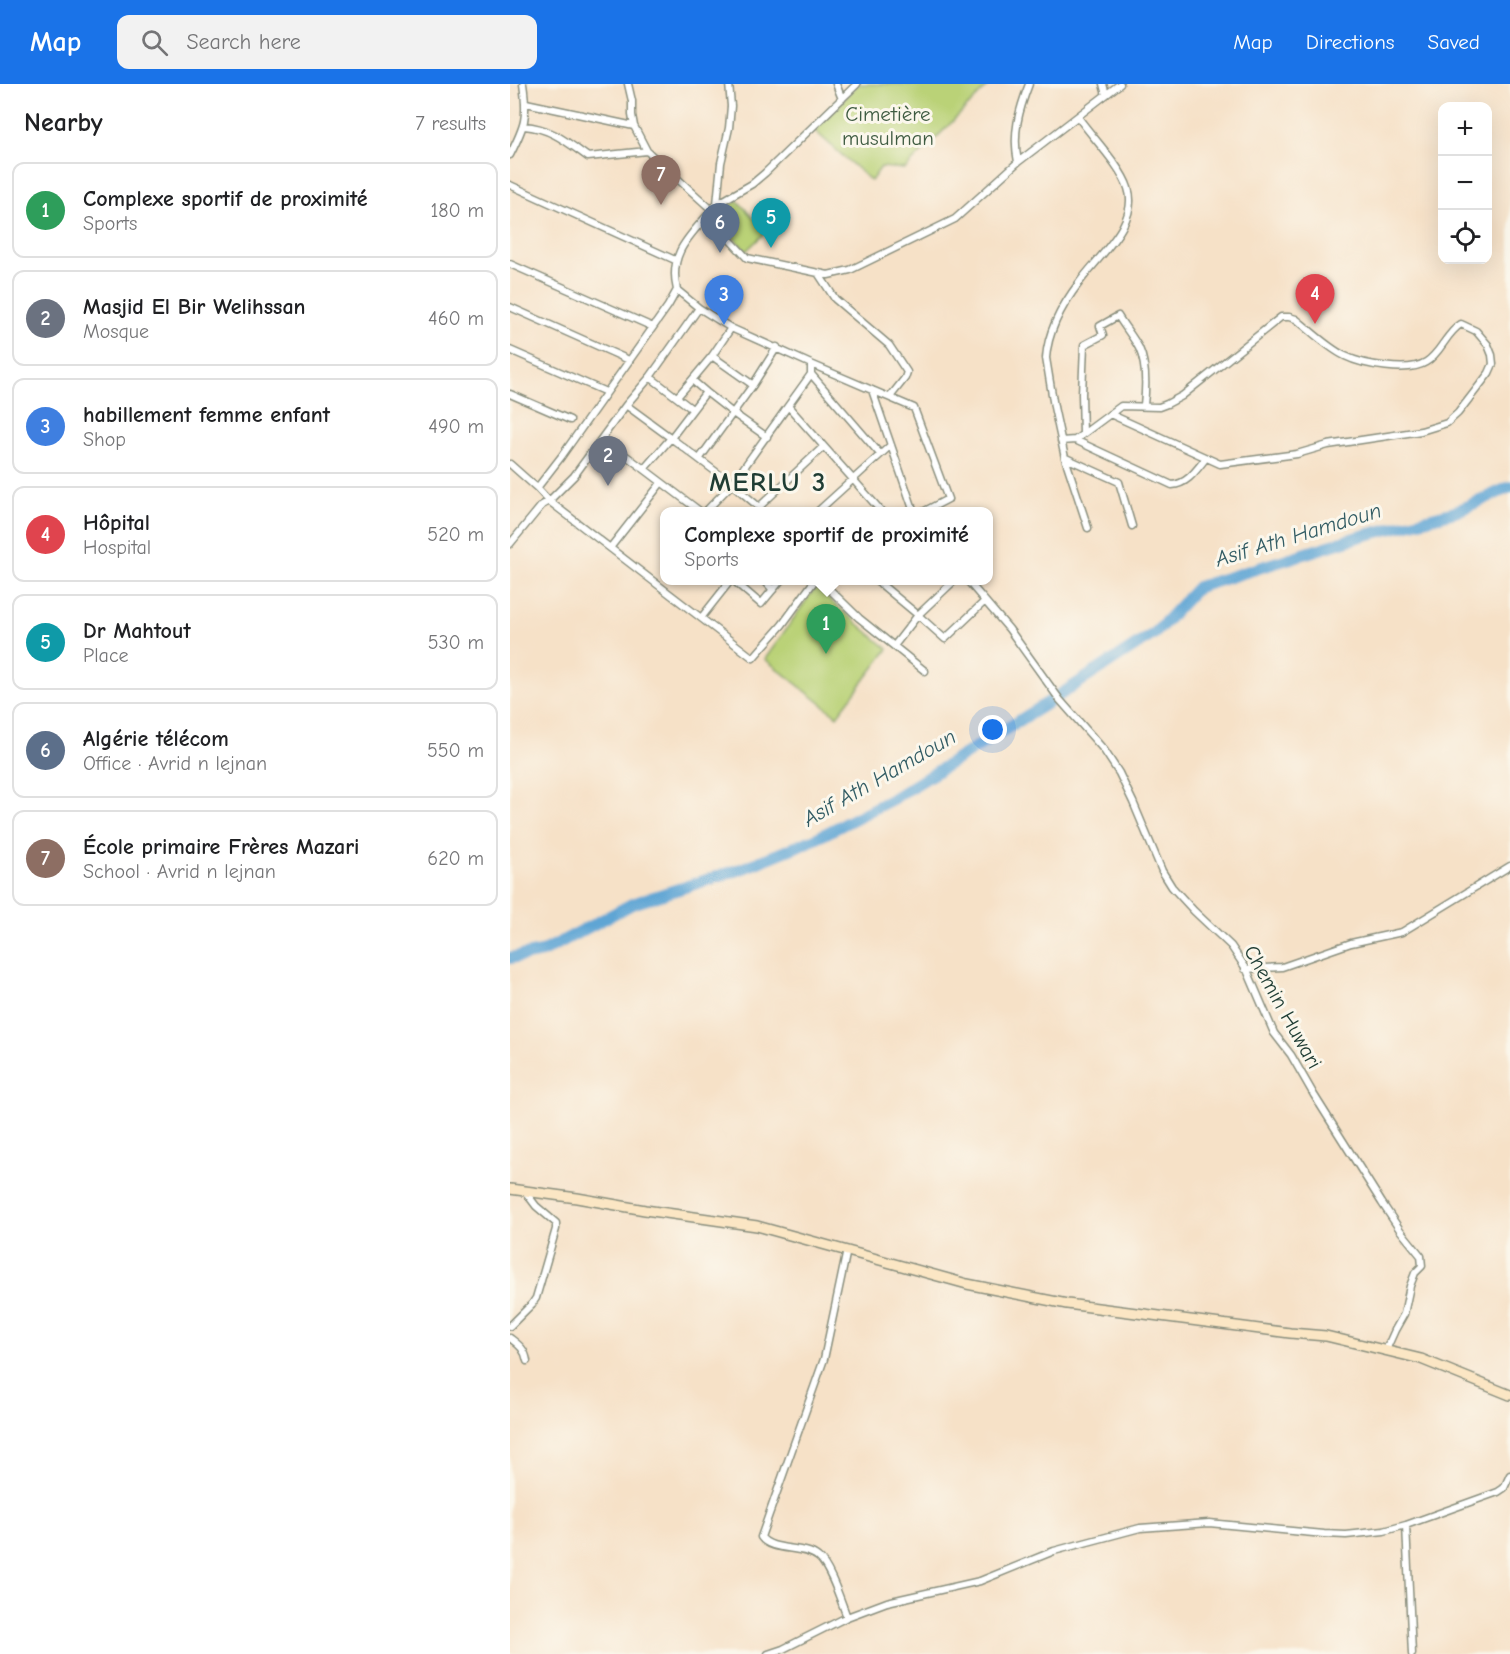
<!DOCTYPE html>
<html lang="en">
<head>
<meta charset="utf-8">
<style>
	:root { --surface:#fff; --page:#f2f2f2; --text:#202124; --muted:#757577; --line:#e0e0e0; --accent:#1a73e8 }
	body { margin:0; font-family:"Comic Neue",sans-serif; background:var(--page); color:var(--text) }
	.controls { position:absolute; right:18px; top:18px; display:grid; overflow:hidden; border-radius:12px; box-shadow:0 6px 24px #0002 }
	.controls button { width:54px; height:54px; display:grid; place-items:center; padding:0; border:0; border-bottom:2px solid var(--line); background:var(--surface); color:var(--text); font:30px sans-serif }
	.you { position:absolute; left:483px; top:646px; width:21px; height:21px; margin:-15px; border:4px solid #fff; border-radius:50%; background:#1a73e8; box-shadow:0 0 0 9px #1a73e833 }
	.badge { display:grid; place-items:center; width:39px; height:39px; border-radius:50%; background:var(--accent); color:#fff; font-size:20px; font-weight:700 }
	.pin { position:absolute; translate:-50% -50px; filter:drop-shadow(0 2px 3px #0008) }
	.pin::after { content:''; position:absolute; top:32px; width:21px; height:18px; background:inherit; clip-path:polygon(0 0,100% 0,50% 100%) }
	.popup { position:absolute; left:150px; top:423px; width:333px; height:78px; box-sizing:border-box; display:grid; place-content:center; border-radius:12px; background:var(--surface); filter:drop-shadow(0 2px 4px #0005); font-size:20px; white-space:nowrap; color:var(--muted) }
	.popup b { font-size:22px; color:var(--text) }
	.popup::after { content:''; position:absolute; left:50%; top:100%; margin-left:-12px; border:12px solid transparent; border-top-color:var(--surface) }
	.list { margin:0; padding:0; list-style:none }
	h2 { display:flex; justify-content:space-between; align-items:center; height:78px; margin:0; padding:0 24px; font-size:26px }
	h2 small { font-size:20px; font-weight:400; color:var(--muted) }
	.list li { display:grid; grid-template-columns:39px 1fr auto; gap:18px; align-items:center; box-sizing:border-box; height:96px; margin:0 12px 12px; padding:0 12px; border:2px solid var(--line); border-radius:12px }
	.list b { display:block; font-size:22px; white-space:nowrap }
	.list p { margin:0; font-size:20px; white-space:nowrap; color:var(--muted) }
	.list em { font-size:20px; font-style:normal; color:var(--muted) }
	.icon { flex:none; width:33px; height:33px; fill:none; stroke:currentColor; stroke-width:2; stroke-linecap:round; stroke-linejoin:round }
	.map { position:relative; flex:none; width:1000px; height:1570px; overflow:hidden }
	header { display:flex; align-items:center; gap:36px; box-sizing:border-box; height:84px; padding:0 30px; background:var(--accent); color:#fff }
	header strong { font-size:28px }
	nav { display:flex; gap:33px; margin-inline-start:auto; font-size:21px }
	.search { width:420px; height:54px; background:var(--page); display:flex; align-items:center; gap:15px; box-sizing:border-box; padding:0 21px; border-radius:12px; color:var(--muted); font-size:22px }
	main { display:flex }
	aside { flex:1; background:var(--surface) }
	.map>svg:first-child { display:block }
	.green { fill:#bad277; stroke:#6c8856; stroke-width:1.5 }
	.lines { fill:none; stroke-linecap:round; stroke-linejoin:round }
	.river { stroke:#5ea5d4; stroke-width:12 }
	.street-casing { stroke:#8a8f7e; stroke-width:9 }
	.secondary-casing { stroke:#8a8f7e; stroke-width:12 }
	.street { stroke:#fff; stroke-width:6 }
	.secondary { stroke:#fbe6c4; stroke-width:9 }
	.labels { text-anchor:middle; stroke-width:6; stroke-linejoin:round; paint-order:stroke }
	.park-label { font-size:21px; fill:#3e5b41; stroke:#fbf7ec }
	.street-label { font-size:21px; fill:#1f3d34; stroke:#fbf7ec }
	.water-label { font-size:22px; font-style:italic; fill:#325c64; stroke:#fbf7ec }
	.district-label { font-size:27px; font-weight:bold; letter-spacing:1.5px; fill:#1f3d34; stroke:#fbf7ec }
</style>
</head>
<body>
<header>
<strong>Map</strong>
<div class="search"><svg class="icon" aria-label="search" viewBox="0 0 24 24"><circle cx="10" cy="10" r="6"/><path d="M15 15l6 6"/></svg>Search here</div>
<nav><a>Map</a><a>Directions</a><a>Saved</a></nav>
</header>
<main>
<aside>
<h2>Nearby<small>7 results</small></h2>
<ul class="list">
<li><span class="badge" style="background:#2e9e5b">1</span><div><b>Complexe sportif de proximité</b><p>Sports</p></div><em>180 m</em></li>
<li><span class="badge" style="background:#6b7280">2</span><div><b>Masjid El Bir Welihssan</b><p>Mosque</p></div><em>460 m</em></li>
<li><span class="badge" style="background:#3f7fe0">3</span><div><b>habillement femme enfant</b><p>Shop</p></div><em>490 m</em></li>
<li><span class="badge" style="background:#e0444e">4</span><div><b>Hôpital</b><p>Hospital</p></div><em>520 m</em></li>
<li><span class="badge" style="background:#0f9aa8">5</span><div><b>Dr Mahtout</b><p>Place</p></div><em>530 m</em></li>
<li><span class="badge" style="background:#5c6f8a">6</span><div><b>Algérie télécom</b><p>Office · Avrid n lejnan</p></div><em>550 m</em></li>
<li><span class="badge" style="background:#8d6e63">7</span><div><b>École primaire Frères Mazari</b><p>School · Avrid n lejnan</p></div><em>620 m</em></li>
</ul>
</aside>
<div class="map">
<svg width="1000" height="1570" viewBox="0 0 1000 1570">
	<rect width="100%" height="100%" fill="#fbf7ec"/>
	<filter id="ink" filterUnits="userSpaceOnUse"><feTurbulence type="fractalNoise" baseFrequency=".0167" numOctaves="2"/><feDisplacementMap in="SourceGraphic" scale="12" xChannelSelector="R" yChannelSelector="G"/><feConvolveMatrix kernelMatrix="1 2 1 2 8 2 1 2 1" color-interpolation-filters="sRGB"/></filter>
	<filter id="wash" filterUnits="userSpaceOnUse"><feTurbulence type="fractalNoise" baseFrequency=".008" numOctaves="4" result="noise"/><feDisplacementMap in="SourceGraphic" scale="24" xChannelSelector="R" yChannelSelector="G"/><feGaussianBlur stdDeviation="1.35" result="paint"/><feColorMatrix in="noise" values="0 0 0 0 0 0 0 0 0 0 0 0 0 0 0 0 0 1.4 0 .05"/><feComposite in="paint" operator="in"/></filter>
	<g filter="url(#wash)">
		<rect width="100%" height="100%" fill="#f6e1c7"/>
		<path class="green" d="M 348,0 L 480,0 L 395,85 L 371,83 L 361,97 L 305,47 Z
			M 227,116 L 256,148 L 236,167 L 206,135 Z
			M 305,504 L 378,565 L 327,632 L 255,575 Z"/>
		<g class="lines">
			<path class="river" d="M 0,874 L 32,868 L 122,820 L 231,785 L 305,755 L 384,714 L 528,625 L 645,549 L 688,503 L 848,453 L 945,428 L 1000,403"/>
		</g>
	</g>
	<g filter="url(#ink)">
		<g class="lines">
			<defs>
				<path id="street" d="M 326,0 L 332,15
					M 347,0 L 255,89 L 242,100 L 207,120 L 202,126 L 205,140 L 237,174 L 318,191 L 340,186 L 445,135 L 508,78 L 610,0
					M 593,0 L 596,11
					M 16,19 L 124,42
					M 568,33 C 582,53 611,82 618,104 C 630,139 587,173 569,199 C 553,220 538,247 536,274 L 544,323 L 555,374 L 578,444
					M 14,42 C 41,44 57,58 78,73 L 137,67
					M 0,71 C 15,41 18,34 13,0
					M 508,78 C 502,50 509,26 519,0
					M 0,101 L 165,176
					M 207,120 L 211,79 L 219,44 L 221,22 L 219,0
					M 0,180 L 143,243
					M 308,189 L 325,215 L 379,261 L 397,288 L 395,294 L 380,313
					M 0,223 L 119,276
					M 189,224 L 221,244 L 301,280 L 404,324 L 438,415 L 413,428
					M 0,266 L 96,308
					M 202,272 L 243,301
					M 301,290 L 370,370
					M 140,293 L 182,325
					M 362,306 L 404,428
					M 196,308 L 182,296 L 202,272 L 221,244
					M 0,310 L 60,336
					M 167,313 L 182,296
					M 278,322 L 372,428
					M 573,350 L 572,310 L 574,261 L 593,251 L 590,242 L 608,232 C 614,242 623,253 629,264 C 637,281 636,303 634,321
					M 92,354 L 134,385 L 161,354 L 116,321 L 140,293 L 189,224 L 167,206
					M 565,356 L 611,322 L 649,323 L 657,320 L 672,312 L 771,233 L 779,233 L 786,235 C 801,247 818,264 835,272 C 853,281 899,289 916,278 C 931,269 936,249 951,240 L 966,247 L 978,261 L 982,271 L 983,280 L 979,289 L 948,329 L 937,339 L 911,347 L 818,361 L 787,370 L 710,380 L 600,330
					M 551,357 L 565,356 L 662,401 C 678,400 687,385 696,374
					M 190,374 L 243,301 L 267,263
					M 556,374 L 609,398 L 622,442
					M 0,380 L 27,404 L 39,417 L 243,574 L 272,541 L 305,496
					M 134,385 L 191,428
					M 27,404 L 51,373 L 158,222 L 167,206 C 158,169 180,152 202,126 L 137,67 L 124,42 L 122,31 L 122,17 L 118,0
					M 249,423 L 313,363
					M 195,428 L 222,400 L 161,354 L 196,308 L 223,329 L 257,353
					M 252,428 L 249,423 L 222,400 L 301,290 L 301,280
					M 307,428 L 381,361
					M 0,460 L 32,421 L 39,417 L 64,392 L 116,321
					M 100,464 L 151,399
					M 223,496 L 251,520 L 271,496
					M 254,496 L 263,506
					M 310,496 L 349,534 L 415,587
					M 366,496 L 408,531 L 435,555 L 475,517
					M 457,496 L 499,545 L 550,616 L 594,666 L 609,689 L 623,718 L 652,787 L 662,803 L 684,827 L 721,862 L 737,886 L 764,949 L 781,971 L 804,1011 L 872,1119 L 890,1146 L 911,1172 L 912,1182 L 905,1189 L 900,1202 L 894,1230 L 885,1246 L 876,1266
					M 191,534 L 221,496
					M 384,562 L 408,531 L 445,496
					M 735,885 L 772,883 L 841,859 L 892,848 L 1000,782
					M 0,1242 L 22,1220 L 26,1214 L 46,1145 L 46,1139 L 26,1122 L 14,1106
					M 0,1254 C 9,1261 15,1265 17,1277
					M 896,1441 L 902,1570
					M 337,1533 C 331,1518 320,1482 308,1473 C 294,1461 261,1468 251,1453 L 314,1275 L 337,1166
					M 258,1570 L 273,1565 L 337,1533 L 377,1518 L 470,1497 L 544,1467 L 630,1444 L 699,1439 L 814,1450 L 836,1451 L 874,1447 L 896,1441 L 988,1408 L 994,1404 L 1000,1391"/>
				<path id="secondary" d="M 0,1105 L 67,1114 L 135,1126 L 247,1142 L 457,1200 L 557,1220 L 780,1249 L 816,1252 L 911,1275 L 1000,1311"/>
			</defs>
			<use href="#street" class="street-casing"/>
			<use href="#secondary" class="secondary-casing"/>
			<use href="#street" class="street"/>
			<use href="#secondary" class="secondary"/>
		</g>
	</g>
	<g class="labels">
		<g class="park-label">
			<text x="378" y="37">Cimetière<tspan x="378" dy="24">musulman</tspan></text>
		</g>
		<g class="street-label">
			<text transform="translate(773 923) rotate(61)" y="7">Chemin Huwari</text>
		</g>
		<g class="water-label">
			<text transform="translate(788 450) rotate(-17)" y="8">Asif Ath Hamdoun</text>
			<text transform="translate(369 693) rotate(-30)" y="8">Asif Ath Hamdoun</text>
		</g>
		<g class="district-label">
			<text x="258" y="407">MERLU 3</text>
		</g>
	</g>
</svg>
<div class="controls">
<button>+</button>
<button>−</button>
<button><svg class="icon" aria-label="locate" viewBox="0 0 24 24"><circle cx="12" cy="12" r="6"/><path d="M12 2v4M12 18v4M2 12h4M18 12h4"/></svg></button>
</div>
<div class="you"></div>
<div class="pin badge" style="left:316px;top:570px;background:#2e9e5b">1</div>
<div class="popup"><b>Complexe sportif de proximité</b>Sports</div>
<div class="pin badge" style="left:98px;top:402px;background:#6b7280">2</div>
<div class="pin badge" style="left:214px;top:241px;background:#3f7fe0">3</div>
<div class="pin badge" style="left:805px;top:240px;background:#e0444e">4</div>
<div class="pin badge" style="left:261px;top:164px;background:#0f9aa8">5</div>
<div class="pin badge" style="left:210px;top:169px;background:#5c6f8a">6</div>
<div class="pin badge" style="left:151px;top:121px;background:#8d6e63">7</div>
</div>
</main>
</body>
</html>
